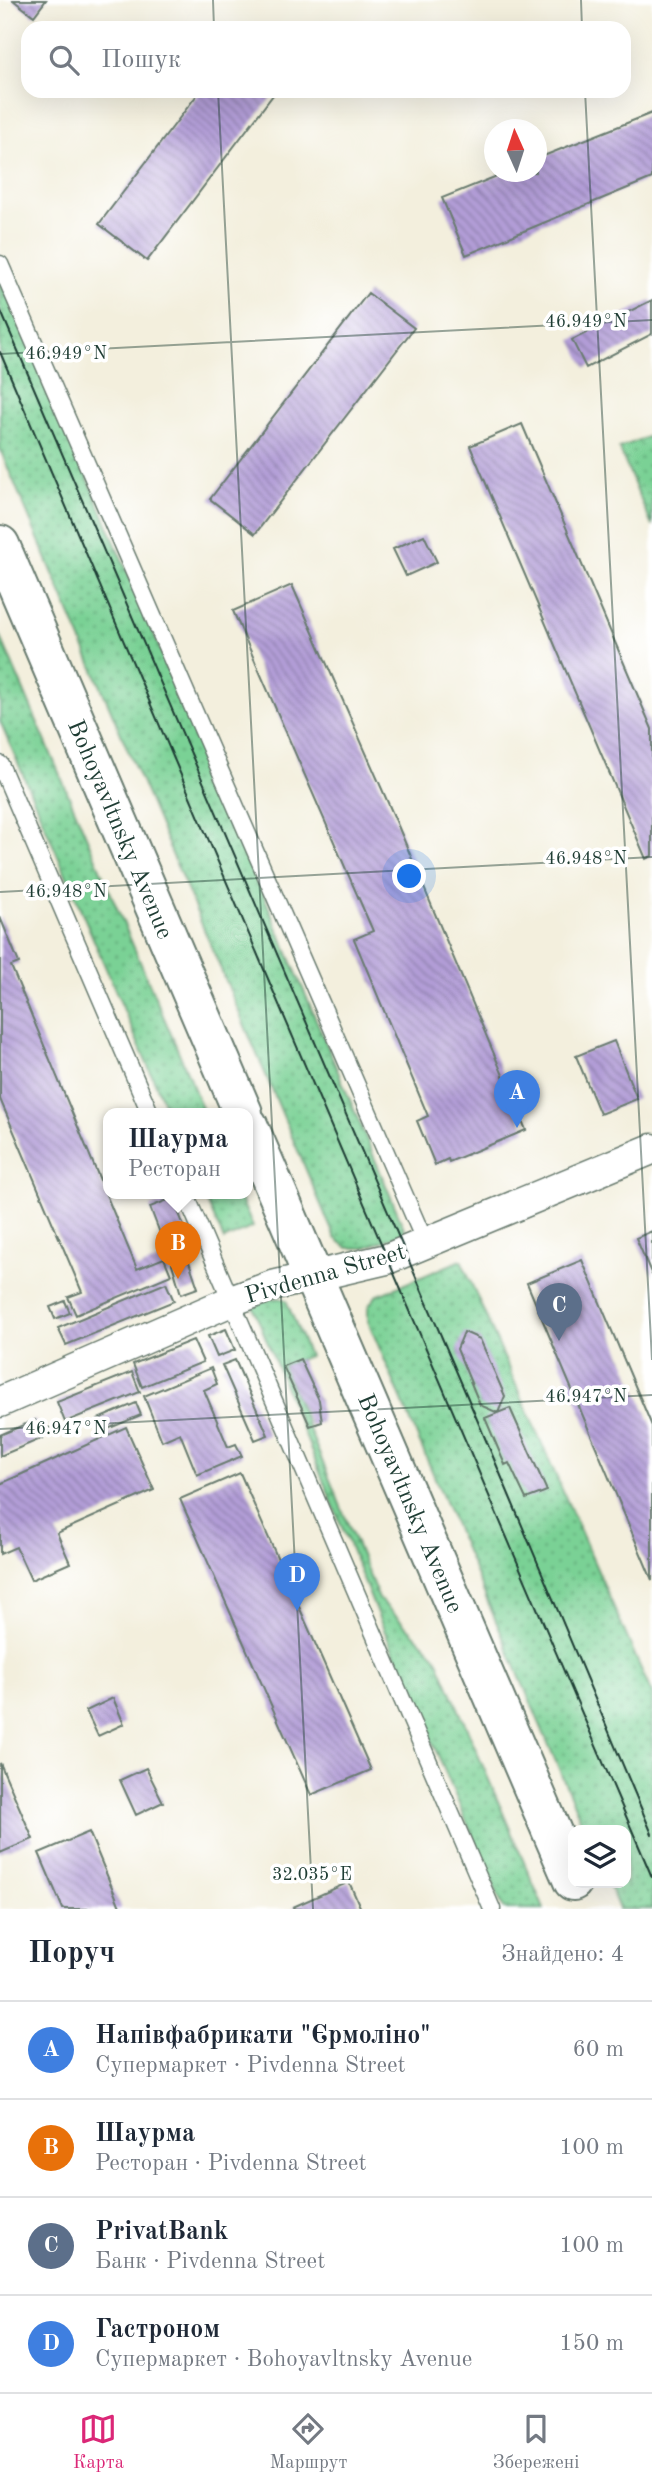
<!DOCTYPE html>
<html lang="uk">
<head>
<meta charset="utf-8">
<style>
	:root { --surface:#fff; --page:#f2f2f3; --text:#1f2937; --muted:#747a83; --line:#e0e1e3; --accent:#db2777 }
	body { margin:0; font-family:"Old Standard TT",serif; background:var(--page); color:var(--text) }
	.controls { position:absolute; right:21px; bottom:21px; display:grid; overflow:hidden; border-radius:14px; box-shadow:0 7px 28px #0002 }
	.controls button { width:63px; height:63px; display:grid; place-items:center; padding:0; border:0; border-bottom:2px solid var(--line); background:var(--surface); color:var(--text); font:35px sans-serif }
	.compass { position:absolute; left:484px; top:119px; width:63px; height:63px; border-radius:50%; background:var(--surface); box-shadow:0 7px 28px #0002; rotate:357deg }
	.you { position:absolute; left:410px; top:877px; width:24px; height:24px; margin:-18px; border:5px solid #fff; border-radius:50%; background:#1a73e8; box-shadow:0 0 0 10px #1a73e833 }
	.badge { display:grid; place-items:center; width:46px; height:46px; border-radius:50%; background:var(--accent); color:#fff; font-size:23px; font-weight:700 }
	.pin { position:absolute; translate:-50% -58px; filter:drop-shadow(0 2px 4px #0008) }
	.pin::after { content:''; position:absolute; top:37px; width:24px; height:21px; background:inherit; clip-path:polygon(0 0,100% 0,50% 100%) }
	.popup { position:absolute; left:103px; top:1108px; width:150px; height:91px; box-sizing:border-box; display:grid; place-content:center; border-radius:14px; background:var(--surface); filter:drop-shadow(0 2px 5px #0005); font-size:23px; white-space:nowrap; color:var(--muted) }
	.popup b { font-size:26px; color:var(--text) }
	.popup::after { content:''; position:absolute; left:50%; top:100%; margin-left:-14px; border:14px solid transparent; border-top-color:var(--surface) }
	.list { margin:0; padding:0; list-style:none }
	h2 { display:flex; justify-content:space-between; align-items:center; height:91px; margin:0; padding:0 28px; font-size:30px }
	h2 small { font-size:23px; font-weight:400; color:var(--muted) }
	.list li { display:grid; grid-template-columns:46px 1fr auto; gap:21px; align-items:center; box-sizing:border-box; height:98px; padding:0 28px; border-top:2px solid var(--line) }
	.list b { display:block; font-size:26px; white-space:nowrap }
	.list p { margin:0; font-size:23px; white-space:nowrap; color:var(--muted) }
	.list em { font-size:23px; font-style:normal; color:var(--muted) }
	.icon { flex:none; width:38px; height:38px; fill:none; stroke:currentColor; stroke-width:2; stroke-linecap:round; stroke-linejoin:round }
	.map { position:relative; flex:none; width:652px; height:1909px; overflow:hidden }
	.search { position:absolute; background:var(--surface); box-shadow:0 7px 28px #0002; left:21px; right:21px; top:21px; height:77px; display:flex; align-items:center; gap:18px; box-sizing:border-box; padding:0 24px; border-radius:21px; color:var(--muted); font-size:26px }
	.sheet { height:483px; background:var(--surface) }
	nav { display:flex; justify-content:space-around; align-items:center; box-sizing:border-box; height:98px; border-top:2px solid var(--line); background:var(--surface); font-size:19px; color:var(--muted) }
	nav a { display:grid; justify-items:center; gap:4px }
	nav .on { color:var(--accent) }
	.map>svg:first-child { display:block }
	.grass { fill:url(#grass-dots); stroke:#4c8764; stroke-width:2 }
	.building { fill:url(#building-back-hatch) }
	.lines { fill:none; stroke-linecap:round; stroke-linejoin:round }
	.service-casing { stroke:#697b6f; stroke-width:19 }
	.minor-casing { stroke:#697b6f; stroke-width:33 }
	.secondary-casing { stroke:#697b6f; stroke-width:42 }
	.service { stroke:#fff; stroke-width:16 }
	.minor { stroke:#fff; stroke-width:30 }
	.secondary { stroke:#fff; stroke-width:38 }
	.tram { stroke:#1f3d34; stroke-width:2 }
	.ticks { fill:none; stroke:#1f3d34; stroke-width:2; stroke-opacity:0.45 }
	.labels { text-anchor:middle; stroke-width:7; stroke-linejoin:round; paint-order:stroke }
	.street-label { font-size:24px; fill:#1f3d34; stroke:#fff }
	.ticks-label { font-size:18px; text-anchor:middle; fill:#1f3d34; stroke:#fff; stroke-width:7; stroke-linejoin:round; paint-order:stroke }
</style>
</head>
<body>
<div class="map">
<svg width="652" height="1909" viewBox="0 0 652 1909">
	<defs>
		<pattern id="grass-dots" width="8" height="8" patternUnits="userSpaceOnUse" patternTransform="scale(1.75)"><rect width="8" height="8" fill="#7ad195"/><path d="M2 2h.1M6 6h.1" fill="none" stroke="#63ab7a" stroke-width="1.8" stroke-linecap="round"/></pattern>
		<pattern id="building-back-hatch" width="6" height="6" patternUnits="userSpaceOnUse" patternTransform="scale(1.75)"><rect width="6" height="6" fill="#b29dd7"/><path d="M-1 5l2 2M0 0l6 6M5-1l2 2" fill="none" stroke="#9081af"/></pattern>
	</defs>
	<rect width="100%" height="100%" fill="#fff"/>
	<filter id="ink" filterUnits="userSpaceOnUse"><feTurbulence type="fractalNoise" baseFrequency=".0143" numOctaves="2"/><feDisplacementMap in="SourceGraphic" scale="14" xChannelSelector="R" yChannelSelector="G"/><feConvolveMatrix kernelMatrix="1 2 1 2 8 2 1 2 1" color-interpolation-filters="sRGB"/></filter>
	<filter id="wash" filterUnits="userSpaceOnUse"><feTurbulence type="fractalNoise" baseFrequency=".00686" numOctaves="4" result="noise"/><feDisplacementMap in="SourceGraphic" scale="28" xChannelSelector="R" yChannelSelector="G"/><feGaussianBlur stdDeviation="1.57" result="paint"/><feColorMatrix in="noise" values="0 0 0 0 0 0 0 0 0 0 0 0 0 0 0 0 0 1.4 0 .05"/><feComposite in="paint" operator="in"/></filter>
	<g filter="url(#wash)">
		<rect width="100%" height="100%" fill="#f3efdd"/>
		<path class="grass" d="M 0,270 L 406,1233 L 364,1248 L 348,1248 L 335,1238 L 0,449 Z
			M 652,435 L 652,526 L 619,448 Z
			M 0,635 L 180,1055 L 204,1113 L 168,1113 L 0,721 Z
			M 203,1193 L 238,1193 L 253,1227 L 224,1240 Z
			M 461,1260 L 652,1694 L 652,1909 L 619,1909 L 608,1883 L 626,1883 L 626,1830 L 585,1830 L 368,1321 L 368,1307 L 376,1296 Z
			M 279,1298 L 286,1300 L 309,1356 L 283,1366 L 379,1599 L 436,1656 L 544,1909 L 504,1909 L 373,1604 L 252,1304 Z"/>
		<g id="blocks">
			<path class="building" d="M 13,0 L 46,0 L 34,16 Z
				M 200,91 L 276,91 L 147,261 L 99,224 Z
				M 652,113 L 652,178 L 466,255 L 442,198 L 507,172 L 536,172 L 536,159 Z
				M 368,293 L 414,328 L 255,534 L 210,499 Z
				M 652,300 L 652,334 L 586,368 L 572,340 Z
				M 522,424 L 652,729 L 652,856 L 646,859 L 470,446 Z
				M 424,535 L 437,562 L 406,576 L 393,549 Z
				M 292,585 L 396,821 L 526,1130 L 449,1162 L 448,1159 L 435,1165 L 417,1121 L 428,1116 L 354,939 L 373,931 L 233,611 Z
				M 0,917 L 19,963 L 11,966 L 137,1269 L 164,1258 L 171,1275 L 76,1315 L 68,1297 L 82,1292 L 0,1099 Z
				M 614,1041 L 637,1099 L 600,1114 L 576,1056 Z
				M 173,1198 L 187,1234 L 187,1248 L 168,1254 L 150,1207 Z
				M 652,1231 L 652,1275 L 636,1238 Z
				M 188,1259 L 198,1288 L 181,1294 L 172,1264 Z
				M 582,1260 L 652,1426 L 652,1580 L 527,1283 Z
				M 166,1283 L 174,1301 L 66,1345 L 58,1328 Z
				M 65,1301 L 70,1313 L 55,1319 L 50,1307 Z
				M 226,1329 L 235,1350 L 217,1357 L 208,1336 Z
				M 464,1332 L 480,1339 L 505,1396 L 498,1413 L 480,1405 L 457,1349 Z
				M 193,1340 L 203,1362 L 142,1387 L 133,1364 Z
				M 300,1359 L 319,1400 L 322,1422 L 310,1426 L 283,1366 Z
				M 235,1360 L 268,1435 L 255,1440 L 222,1365 Z
				M 211,1368 L 217,1384 L 204,1390 L 228,1447 L 236,1444 L 242,1456 L 197,1475 L 180,1433 L 162,1441 L 144,1396 Z
				M 132,1372 L 140,1392 L 65,1422 L 57,1402 Z
				M 136,1403 L 141,1415 L 103,1431 L 98,1419 Z
				M 510,1408 L 547,1491 L 526,1499 L 509,1463 L 505,1465 L 485,1418 Z
				M 35,1420 L 43,1438 L 0,1456 L 0,1435 Z
				M 126,1427 L 154,1490 L 57,1533 L 70,1563 L 31,1580 L 16,1547 L 0,1554 L 0,1484 Z
				M 240,1473 L 371,1770 L 311,1795 L 180,1499 Z
				M 113,1698 L 124,1724 L 98,1736 L 86,1711 Z
				M 0,1763 L 33,1839 L 0,1853 Z
				M 146,1768 L 163,1802 L 136,1815 L 120,1780 Z
				M 89,1832 L 121,1909 L 63,1909 L 39,1853 Z
				M 349,1882 L 361,1909 L 294,1909 L 293,1907 Z"/>
		</g>
	</g>
	<g filter="url(#ink)">
		<use href="#blocks" fill-opacity="0" stroke="#697b6f" stroke-width="2"/>
		<g class="lines">
			<defs>
				<path id="service" d="M 0,264 L 425,1242
					M 0,764 L 150,1113
					M 185,1193 L 492,1909"/>
				<path id="minor" d="M 0,1402 L 231,1301 L 272,1286 L 387,1259 L 652,1149"/>
				<path id="secondary" d="M 0,545 L 243,1113
					M 248,1125 L 573,1881"/>
			</defs>
			<use href="#service" class="service-casing"/>
			<use href="#minor" class="minor-casing"/>
			<use href="#secondary" class="secondary-casing"/>
			<use href="#service" class="service"/>
			<use href="#minor" class="minor"/>
			<use href="#secondary" class="secondary"/>
			<path class="tram" d="M 0,309 L 491,1452 L 652,1834
				M 0,352 L 652,1877"/>
		</g>
	</g>
	<path class="ticks" d="M 213,0 L 214,28M 581,0 L 582,28M 218,91 L 313,1909M 585,91 L 652,1360M 0,354 L 652,320M 0,892 L 652,857M 0,1429 L 652,1395"/>
	<g class="labels">
		<g class="street-label">
			<text transform="translate(121 829) rotate(67)" y="8">Bohoyavltnsky Avenue</text>
			<text transform="translate(325 1273) rotate(-16)" y="8">Pivdenna Street</text>
			<text transform="translate(411 1503) rotate(67)" y="8">Bohoyavltnsky Avenue</text>
		</g>
	</g>
	<g class="ticks-label">
		<text x="586" y="327">46.949°N</text>
		<text x="66" y="359">46.949°N</text>
		<text x="586" y="864">46.948°N</text>
		<text x="66" y="897">46.948°N</text>
		<text x="586" y="1402">46.947°N</text>
		<text x="66" y="1434">46.947°N</text>
		<text x="312" y="1880">32.035°E</text>
	</g>
</svg>
<div class="controls">
<button><svg class="icon" aria-label="layers" viewBox="0 0 24 24"><path d="M12 4l9 5-9 5-9-5zM3 14l9 5 9-5"/></svg></button>
</div>
<svg class="compass" viewBox="-18 -18 36 36"><path d="M0-13l5 13h-10z" fill="#e53935"/><path d="M0 13l5-13h-10z" fill="#747a83"/></svg>
<div class="you"></div>
<div class="pin badge" style="left:517px;top:1128px;background:#3f7fe0">A</div>
<div class="pin badge" style="left:178px;top:1279px;background:#e8710a">B</div>
<div class="popup"><b>Шаурма</b>Ресторан</div>
<div class="pin badge" style="left:559px;top:1341px;background:#5c6f8a">C</div>
<div class="pin badge" style="left:297px;top:1611px;background:#3f7fe0">D</div>
<div class="search"><svg class="icon" aria-label="search" viewBox="0 0 24 24"><circle cx="10" cy="10" r="6"/><path d="M15 15l6 6"/></svg>Пошук</div>
</div>
<section class="sheet">
<h2>Поруч<small>Знайдено: 4</small></h2>
<ul class="list">
<li><span class="badge" style="background:#3f7fe0">A</span><div><b>Напівфабрикати &quot;Єрмоліно&quot;</b><p>Супермаркет · Pivdenna Street</p></div><em>60 m</em></li>
<li><span class="badge" style="background:#e8710a">B</span><div><b>Шаурма</b><p>Ресторан · Pivdenna Street</p></div><em>100 m</em></li>
<li><span class="badge" style="background:#5c6f8a">C</span><div><b>PrivatBank</b><p>Банк · Pivdenna Street</p></div><em>100 m</em></li>
<li><span class="badge" style="background:#3f7fe0">D</span><div><b>Гастроном</b><p>Супермаркет · Bohoyavltnsky Avenue</p></div><em>150 m</em></li>
</ul>
</section>
<nav>
<a class="on"><svg class="icon" aria-label="map" viewBox="0 0 24 24"><path d="M3 6l6-2 6 2 6-2v14l-6 2-6-2-6 2zM9 4v14M15 6v14"/></svg>Карта</a>
<a><svg class="icon" aria-label="directions" viewBox="0 0 24 24"><path d="M12 3l9 9-9 9-9-9zM9 14v-3h6M13 9l2 2-2 2"/></svg>Маршрут</a>
<a><svg class="icon" aria-label="saved" viewBox="0 0 24 24"><path d="M7 4h10v16l-5-4-5 4z"/></svg>Збережені</a>
</nav>
</body>
</html>
